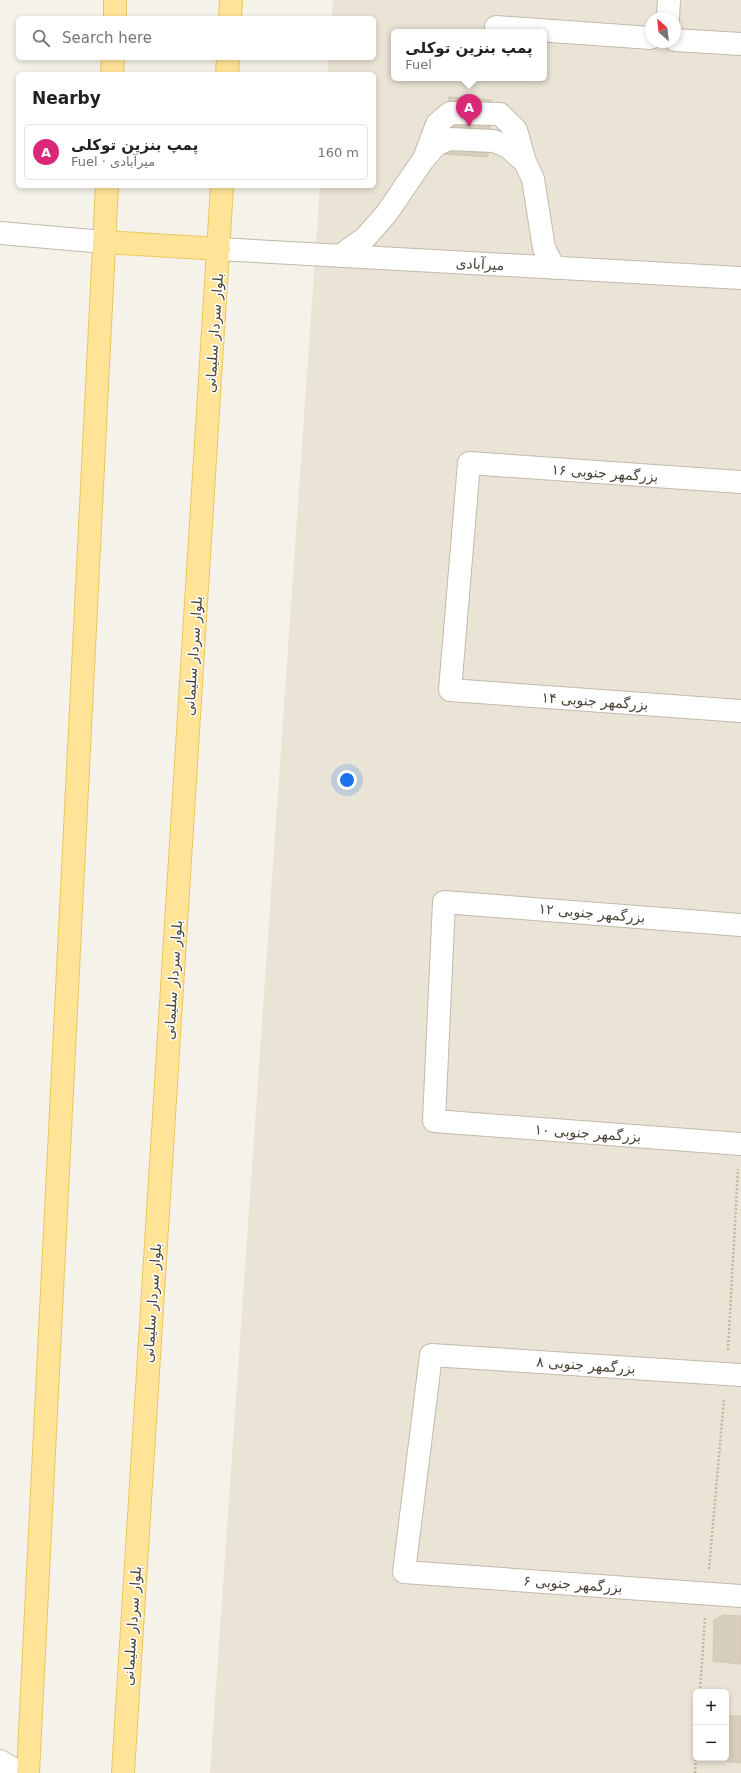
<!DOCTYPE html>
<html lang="en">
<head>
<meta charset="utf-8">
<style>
	:root { --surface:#fff; --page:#f6f6f6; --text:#202124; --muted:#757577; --line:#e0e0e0; --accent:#db2777 }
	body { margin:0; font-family:"DejaVu Sans","Noto Naskh Arabic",sans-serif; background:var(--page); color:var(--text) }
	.controls { position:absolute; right:12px; bottom:12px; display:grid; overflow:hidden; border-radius:6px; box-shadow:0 2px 6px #0003 }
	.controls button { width:36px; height:36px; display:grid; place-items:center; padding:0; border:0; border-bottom:1px solid var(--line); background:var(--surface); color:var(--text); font:20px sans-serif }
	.compass { position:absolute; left:645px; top:12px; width:36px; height:36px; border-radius:50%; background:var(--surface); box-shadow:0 2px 6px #0003; rotate:333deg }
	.you { position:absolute; left:347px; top:780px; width:14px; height:14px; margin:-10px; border:3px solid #fff; border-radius:50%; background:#1a73e8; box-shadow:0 0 0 6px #1a73e833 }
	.badge { display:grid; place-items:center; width:26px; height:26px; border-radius:50%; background:var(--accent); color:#fff; font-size:13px; font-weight:700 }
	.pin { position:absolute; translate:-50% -33px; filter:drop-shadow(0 1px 2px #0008) }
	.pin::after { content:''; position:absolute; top:21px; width:14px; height:12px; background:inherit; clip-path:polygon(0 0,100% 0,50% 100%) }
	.popup { position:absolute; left:391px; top:29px; width:156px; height:52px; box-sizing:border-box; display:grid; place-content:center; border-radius:6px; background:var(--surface); filter:drop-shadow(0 1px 3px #0005); font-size:13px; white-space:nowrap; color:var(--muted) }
	.popup b { font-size:15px; color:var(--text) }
	.popup::after { content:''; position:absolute; left:50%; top:100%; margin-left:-8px; border:8px solid transparent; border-top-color:var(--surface) }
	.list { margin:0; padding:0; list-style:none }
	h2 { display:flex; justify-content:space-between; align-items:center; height:52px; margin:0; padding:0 16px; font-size:17px }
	h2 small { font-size:13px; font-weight:400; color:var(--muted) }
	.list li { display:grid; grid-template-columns:26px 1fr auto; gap:12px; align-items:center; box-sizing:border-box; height:56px; margin:0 8px 8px; padding:0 8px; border:1px solid var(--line); border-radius:6px }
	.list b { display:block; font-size:15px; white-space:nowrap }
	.list p { margin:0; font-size:13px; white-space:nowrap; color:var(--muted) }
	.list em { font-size:13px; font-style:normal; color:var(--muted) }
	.icon { flex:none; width:22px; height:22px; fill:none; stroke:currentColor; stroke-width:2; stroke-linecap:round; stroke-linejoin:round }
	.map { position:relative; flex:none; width:741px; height:1773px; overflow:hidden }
	.search { position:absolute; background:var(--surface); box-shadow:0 2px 6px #0003; left:16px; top:16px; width:360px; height:44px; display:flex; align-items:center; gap:10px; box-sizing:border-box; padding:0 14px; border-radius:6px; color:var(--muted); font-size:15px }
	.panel { position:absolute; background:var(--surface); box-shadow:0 2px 6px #0003; left:16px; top:72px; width:360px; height:116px; border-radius:6px }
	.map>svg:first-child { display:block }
	.residential { fill:#eae4d6; fill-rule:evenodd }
	.building { fill:#d8cebd; stroke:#d3c6b0 }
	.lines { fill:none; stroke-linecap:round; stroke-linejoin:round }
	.minor-casing { stroke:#c2baaa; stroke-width:24 }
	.major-casing { stroke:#ecc660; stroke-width:24 }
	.path { stroke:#c5b79b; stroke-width:2.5; stroke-dasharray:2 2; stroke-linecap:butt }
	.minor { stroke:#fff; stroke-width:22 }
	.major { stroke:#ffe498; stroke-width:22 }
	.labels { text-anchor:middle; stroke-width:3; stroke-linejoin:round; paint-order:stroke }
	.street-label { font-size:14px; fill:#4a4336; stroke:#fff }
</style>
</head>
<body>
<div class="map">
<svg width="741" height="1773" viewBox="0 0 741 1773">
	<rect width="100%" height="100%" fill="#f5f2e9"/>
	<path class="residential" d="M 333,0 L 741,0 L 741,1773 L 210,1773 L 320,186 L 374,186 L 374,74 L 328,74 L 329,58 L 374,58 L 374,18 L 332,18 ZM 651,18 L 675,18 L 675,42 L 651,42 ZM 394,32 L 544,32 L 544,78 L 394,78 ZM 696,1692 L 726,1692 L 726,1758 L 696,1758 Z"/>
	<path class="building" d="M 449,97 L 492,100 L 488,157 L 445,154 Z
		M 723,1615 L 741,1616 L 741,1664 L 713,1661 L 714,1620 Z
		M 726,1716 L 741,1716 L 741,1763 L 705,1758 L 726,1758 Z"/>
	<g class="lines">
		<defs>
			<path id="minor" d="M 668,18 L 669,0
				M 496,27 L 651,38
				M 675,40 L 741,44
				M 425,156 L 437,124 L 450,113 L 500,114 L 516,130 L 525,162
				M 0,233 L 104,242
				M 219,249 L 741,278
				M 340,256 L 365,238 L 387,213 L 423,160 L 436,145 L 449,139 L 494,141 L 508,147 L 525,162 L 533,179 L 544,248 L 554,268
				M 741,482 L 469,463 L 450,690 L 741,711
				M 741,925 L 444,902 L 434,1121 L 741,1144
				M 741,1375 L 431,1355 L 404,1572 L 741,1596
				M 0,1761 L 20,1773"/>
			<path id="major" d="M 115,18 L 115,0
				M 230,18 L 231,0
				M 112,74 L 113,58
				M 227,74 L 228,58
				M 104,242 L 219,249
				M 28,1773 L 107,186
				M 123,1773 L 222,186"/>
		</defs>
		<use href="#minor" class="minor-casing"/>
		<use href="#major" class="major-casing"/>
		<path class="path" d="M 728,1350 L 738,1169
			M 709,1569 L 724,1399
			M 700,1692 L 705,1618
			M 695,1773 L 696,1758"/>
		<use href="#minor" class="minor"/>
		<use href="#major" class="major"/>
	</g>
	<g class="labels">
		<g class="street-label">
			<text transform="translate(480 264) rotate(3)" y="5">میرآبادی</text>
			<text transform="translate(214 333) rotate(-86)" y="5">بلوار سردار سلیمانی</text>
			<text transform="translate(605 473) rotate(4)" y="5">بزرگمهر جنوبی ۱۶</text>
			<text transform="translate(193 656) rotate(-86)" y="5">بلوار سردار سلیمانی</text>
			<text transform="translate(595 701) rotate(4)" y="5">بزرگمهر جنوبی ۱۴</text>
			<text transform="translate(592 913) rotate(5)" y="5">بزرگمهر جنوبی ۱۲</text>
			<text transform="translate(173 980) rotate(-86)" y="5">بلوار سردار سلیمانی</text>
			<text transform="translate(588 1133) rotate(4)" y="5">بزرگمهر جنوبی ۱۰</text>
			<text transform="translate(152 1303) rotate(-86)" y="5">بلوار سردار سلیمانی</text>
			<text transform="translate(586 1365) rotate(4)" y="5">بزرگمهر جنوبی ۸</text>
			<text transform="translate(573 1584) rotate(4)" y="5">بزرگمهر جنوبی ۶</text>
			<text transform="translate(132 1626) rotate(-86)" y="5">بلوار سردار سلیمانی</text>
		</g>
	</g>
</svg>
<div class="controls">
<button>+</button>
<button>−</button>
</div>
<svg class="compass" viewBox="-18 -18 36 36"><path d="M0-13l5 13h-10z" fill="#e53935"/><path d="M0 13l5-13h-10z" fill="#757577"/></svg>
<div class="you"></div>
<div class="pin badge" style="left:469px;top:127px">A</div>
<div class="popup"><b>پمپ بنزین توکلی</b>Fuel</div>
<div class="search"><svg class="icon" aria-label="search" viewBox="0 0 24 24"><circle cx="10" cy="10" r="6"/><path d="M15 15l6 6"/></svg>Search here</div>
<section class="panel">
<h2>Nearby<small></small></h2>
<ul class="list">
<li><span class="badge">A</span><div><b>پمپ بنزین توکلی</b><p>Fuel · میرآبادی</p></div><em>160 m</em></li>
</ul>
</section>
</div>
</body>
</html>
